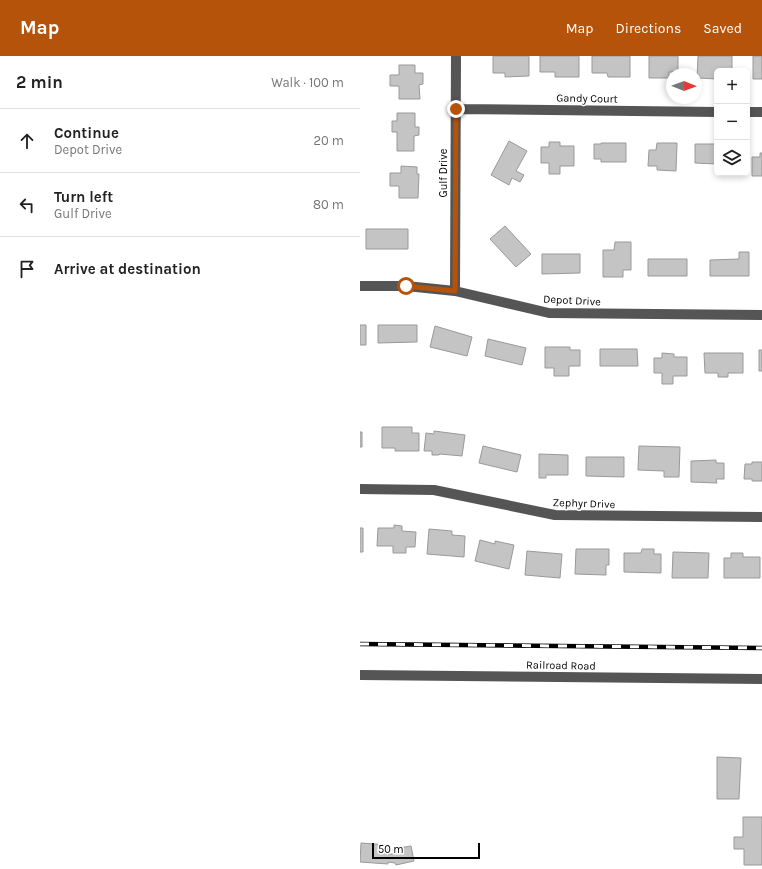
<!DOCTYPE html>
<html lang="en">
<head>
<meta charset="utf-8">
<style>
	:root { --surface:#fff; --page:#f6f6f6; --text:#222; --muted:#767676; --line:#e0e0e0; --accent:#b45309 }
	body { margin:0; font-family:Karla,sans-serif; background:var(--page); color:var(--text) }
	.controls { position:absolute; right:12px; top:12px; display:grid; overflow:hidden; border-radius:6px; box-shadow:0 2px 6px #0003 }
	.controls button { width:36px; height:36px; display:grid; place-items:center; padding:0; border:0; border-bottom:1px solid var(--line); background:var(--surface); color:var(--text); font:20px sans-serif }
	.compass { position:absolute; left:306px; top:12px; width:36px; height:36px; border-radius:50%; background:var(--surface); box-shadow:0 2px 6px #0003; rotate:91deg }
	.scale { position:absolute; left:12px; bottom:10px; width:108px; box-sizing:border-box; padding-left:4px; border:2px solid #000; border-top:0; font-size:11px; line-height:14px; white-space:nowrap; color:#000; -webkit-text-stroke:3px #fff; paint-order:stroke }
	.stop { position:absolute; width:12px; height:12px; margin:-9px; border:3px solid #b45309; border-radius:50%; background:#fff }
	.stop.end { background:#b45309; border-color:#fff; box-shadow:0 1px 4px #0008 }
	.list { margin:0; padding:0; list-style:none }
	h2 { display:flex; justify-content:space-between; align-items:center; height:52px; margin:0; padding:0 16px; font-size:17px }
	h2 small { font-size:13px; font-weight:400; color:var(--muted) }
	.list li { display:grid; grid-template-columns:26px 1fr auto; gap:12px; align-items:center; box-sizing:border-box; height:64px; padding:0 16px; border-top:1px solid var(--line) }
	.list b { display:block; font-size:15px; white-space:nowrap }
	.list p { margin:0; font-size:13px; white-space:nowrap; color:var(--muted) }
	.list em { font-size:13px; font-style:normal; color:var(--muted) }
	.icon { flex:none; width:22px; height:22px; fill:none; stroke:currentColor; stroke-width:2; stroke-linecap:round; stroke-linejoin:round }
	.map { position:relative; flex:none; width:402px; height:813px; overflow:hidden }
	header { display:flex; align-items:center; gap:24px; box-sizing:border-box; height:56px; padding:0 20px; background:var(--accent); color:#fff }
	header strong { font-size:19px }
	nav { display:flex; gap:22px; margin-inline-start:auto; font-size:14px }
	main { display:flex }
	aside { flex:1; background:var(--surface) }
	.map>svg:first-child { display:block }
	.building { fill:#c4c4c4; stroke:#999 }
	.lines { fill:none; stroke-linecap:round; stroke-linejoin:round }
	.minor { stroke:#555; stroke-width:10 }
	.rail-casing { stroke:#000; stroke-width:4.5 }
	.rail { stroke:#fff; stroke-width:3; stroke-dasharray:9; stroke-linecap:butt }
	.route { stroke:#b45309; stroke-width:5 }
	.labels { text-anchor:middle; stroke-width:3; stroke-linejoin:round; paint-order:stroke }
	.street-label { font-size:11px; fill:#000; stroke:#fff }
</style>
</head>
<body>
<header>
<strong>Map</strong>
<nav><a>Map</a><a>Directions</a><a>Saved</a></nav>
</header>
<main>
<aside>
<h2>2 min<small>Walk · 100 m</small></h2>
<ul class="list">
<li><svg class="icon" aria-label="ahead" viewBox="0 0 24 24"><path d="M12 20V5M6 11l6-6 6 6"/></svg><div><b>Continue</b><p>Depot Drive</p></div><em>20 m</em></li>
<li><svg class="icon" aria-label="left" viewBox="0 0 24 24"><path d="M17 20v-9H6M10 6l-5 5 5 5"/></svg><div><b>Turn left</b><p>Gulf Drive</p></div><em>80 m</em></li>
<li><svg class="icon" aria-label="arrive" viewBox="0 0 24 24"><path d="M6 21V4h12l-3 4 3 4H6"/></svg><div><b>Arrive at destination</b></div></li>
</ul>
</aside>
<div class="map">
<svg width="402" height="813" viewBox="0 0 402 813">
	<rect width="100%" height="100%" fill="#fff"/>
	<path class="building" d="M 133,0 L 169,0 L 169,20 L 145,21 L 145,17 L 133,17 Z
		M 180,0 L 219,0 L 219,21 L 195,21 L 195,16 L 180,16 Z
		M 232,0 L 270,0 L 270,21 L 248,21 L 247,17 L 232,17 Z
		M 289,0 L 318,0 L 318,16 L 309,16 L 309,22 L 289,22 Z
		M 338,0 L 372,0 L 372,15 L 357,15 L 357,23 L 337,22 Z
		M 393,0 L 402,0 L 402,23 L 393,23 Z
		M 39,9 L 55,9 L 55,17 L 63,17 L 63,28 L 59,29 L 60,43 L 39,43 L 39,30 L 30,30 L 30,19 L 39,19 Z
		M 37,57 L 55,57 L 55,71 L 59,71 L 59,79 L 54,80 L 54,95 L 37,95 L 37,76 L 32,76 L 32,65 L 37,65 Z
		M 149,85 L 167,95 L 156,115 L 164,119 L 160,126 L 152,122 L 149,129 L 131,119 Z
		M 189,86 L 200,86 L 200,90 L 214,90 L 214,110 L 200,110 L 200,118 L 189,118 L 189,107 L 181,107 L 181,91 L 189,91 Z
		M 241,87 L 266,87 L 266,106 L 241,106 L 241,103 L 234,103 L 234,88 L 241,88 Z
		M 297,87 L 317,87 L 316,115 L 297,114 L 297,110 L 288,110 L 289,94 L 296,94 Z
		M 335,88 L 357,88 L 357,108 L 335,107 Z
		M 400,97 L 402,97 L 402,120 L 392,120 L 392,101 L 400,101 Z
		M 41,110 L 57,111 L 57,118 L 59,118 L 58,142 L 39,142 L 39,130 L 30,130 L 30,117 L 41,117 Z
		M 145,170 L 171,198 L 156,211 L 130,183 Z
		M 6,173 L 48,173 L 48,193 L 6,193 Z
		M 255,186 L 271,186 L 271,214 L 263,214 L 263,221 L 243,221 L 243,194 L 254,194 Z
		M 379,196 L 389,196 L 389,220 L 350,220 L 350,204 L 379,203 Z
		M 182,198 L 220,198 L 220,217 L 182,218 Z
		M 288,203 L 327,203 L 327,220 L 288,220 Z
		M 0,269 L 6,269 L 6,289 L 0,289 Z
		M 18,269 L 57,269 L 57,286 L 18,287 Z
		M 75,270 L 112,281 L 107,300 L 70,291 Z
		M 128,283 L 166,292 L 162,309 L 125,300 Z
		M 185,291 L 210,291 L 210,294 L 220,294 L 220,310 L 209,310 L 209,320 L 194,320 L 194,312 L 185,312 Z
		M 240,293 L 277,293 L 278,310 L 240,310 Z
		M 399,294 L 402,294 L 402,315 L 399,315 Z
		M 302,297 L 314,298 L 314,301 L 327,301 L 327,320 L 313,320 L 313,328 L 302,328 L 302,317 L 294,317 L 294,302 L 302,302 Z
		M 344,297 L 383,297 L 383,317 L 368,317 L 368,321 L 358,321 L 358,317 L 345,317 Z
		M 22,371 L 52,371 L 52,377 L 59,377 L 59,395 L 35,395 L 35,392 L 22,392 Z
		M 74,375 L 105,379 L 102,400 L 80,398 L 79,399 L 72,399 L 72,395 L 64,395 L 66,377 L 74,378 Z
		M 0,376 L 2,376 L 2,391 L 0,391 Z
		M 123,390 L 161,399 L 157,416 L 119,407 Z
		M 279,390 L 320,391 L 319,421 L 304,421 L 304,415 L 278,414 Z
		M 179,398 L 208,399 L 208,419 L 186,419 L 186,422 L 179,422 Z
		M 226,401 L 264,401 L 264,421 L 226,420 Z
		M 356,404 L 356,407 L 364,407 L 364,423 L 356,423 L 357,427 L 331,426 L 331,405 Z
		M 392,406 L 402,406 L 402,425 L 392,425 L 392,423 L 384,423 L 385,408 L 392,408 Z
		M 34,469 L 42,470 L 42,475 L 56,476 L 55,491 L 46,491 L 46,497 L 33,497 L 33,490 L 17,490 L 18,472 L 34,472 Z
		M 0,472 L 3,472 L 3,496 L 0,496 Z
		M 69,473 L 92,475 L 92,479 L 105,480 L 104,501 L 67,498 Z
		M 120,484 L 135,488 L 135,485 L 154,489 L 149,513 L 115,505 Z
		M 216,493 L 249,493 L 249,509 L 246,509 L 246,519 L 215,518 Z
		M 282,493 L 294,493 L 294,498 L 301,498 L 301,517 L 264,516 L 264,497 L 281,497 Z
		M 167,495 L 202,498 L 200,522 L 165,519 Z
		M 313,496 L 349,497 L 348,522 L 312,522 Z
		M 371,497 L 383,497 L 383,501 L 400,501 L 400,522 L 364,522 L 364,502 L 371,502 Z
		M 357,701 L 381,702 L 379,743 L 357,743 Z
		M 383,761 L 402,761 L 402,809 L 384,809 L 384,793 L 374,793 L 374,781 L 383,781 Z
		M 1,787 L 29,789 L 28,798 L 34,798 L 33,793 L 51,790 L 54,805 L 36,809 L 35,807 L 28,806 L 28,808 L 0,806 Z"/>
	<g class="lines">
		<path class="minor" d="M 96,53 L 357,56
			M 387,56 L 402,56
			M 0,230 L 46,230 L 95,235 L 189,257 L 402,259
			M 95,235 L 96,0
			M 0,433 L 74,434 L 195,459 L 402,461
			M 0,619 L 402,623"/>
		<defs>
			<path id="rail" d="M 0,588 L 402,592"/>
		</defs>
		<use href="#rail" class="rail-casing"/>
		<use href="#rail" class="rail"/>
	</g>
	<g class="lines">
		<path class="route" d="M 46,230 L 95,235 L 96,53"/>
	</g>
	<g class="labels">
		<g class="street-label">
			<text transform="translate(227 42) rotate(1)" y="4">Gandy Court</text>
			<text transform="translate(83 117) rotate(-90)" y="4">Gulf Drive</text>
			<text transform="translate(212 244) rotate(3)" y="4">Depot Drive</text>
			<text transform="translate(224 447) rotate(2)" y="4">Zephyr Drive</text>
			<text transform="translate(201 609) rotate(1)" y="4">Railroad Road</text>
		</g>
	</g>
</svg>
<div class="controls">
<button>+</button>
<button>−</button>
<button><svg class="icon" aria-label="layers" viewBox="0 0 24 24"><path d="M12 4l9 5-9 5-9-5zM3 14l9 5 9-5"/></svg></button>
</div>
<svg class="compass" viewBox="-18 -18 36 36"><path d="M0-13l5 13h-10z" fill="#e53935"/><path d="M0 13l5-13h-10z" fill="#767676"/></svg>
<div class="scale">50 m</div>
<div class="stop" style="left:46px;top:230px"></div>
<div class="stop end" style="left:96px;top:53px"></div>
</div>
</main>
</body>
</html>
